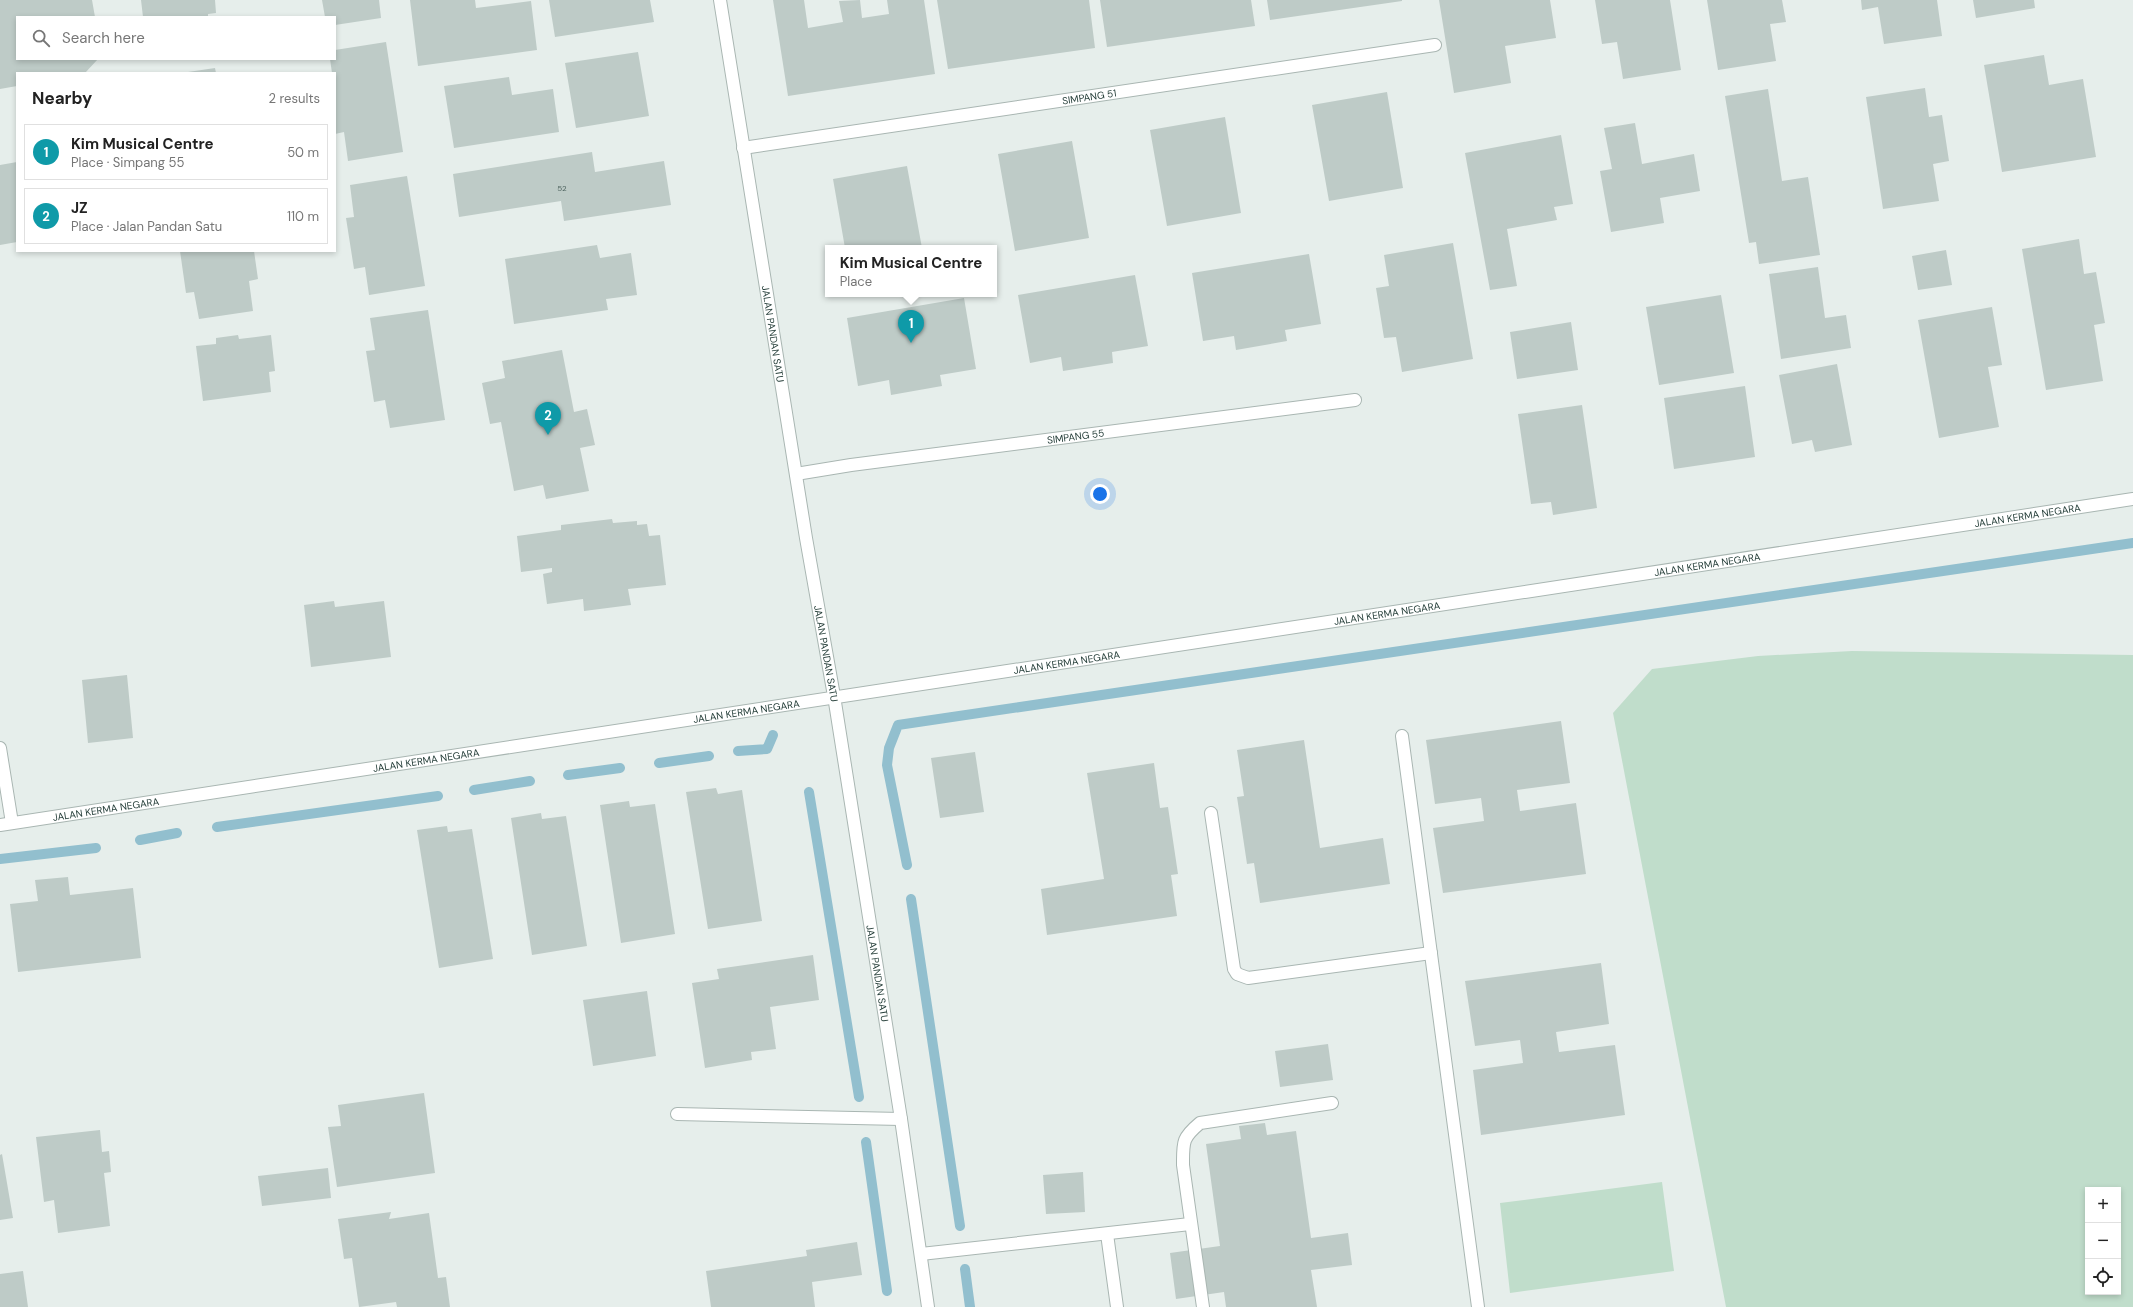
<!DOCTYPE html>
<html lang="en">
<head>
<meta charset="utf-8">
<style>
	:root { --surface:#fff; --page:#f6f6f6; --text:#222; --muted:#767676; --line:#e0e0e0; --accent:#7c5542 }
	body { margin:0; font-family:"DM Sans",sans-serif; background:var(--page); color:var(--text) }
	.controls { position:absolute; right:12px; bottom:12px; display:grid; overflow:hidden; border-radius:0px; box-shadow:0 2px 6px #0003 }
	.controls button { width:36px; height:36px; display:grid; place-items:center; padding:0; border:0; border-bottom:1px solid var(--line); background:var(--surface); color:var(--text); font:20px sans-serif }
	.you { position:absolute; left:1100px; top:494px; width:14px; height:14px; margin:-10px; border:3px solid #fff; border-radius:50%; background:#1a73e8; box-shadow:0 0 0 6px #1a73e833 }
	.badge { display:grid; place-items:center; width:26px; height:26px; border-radius:50%; background:var(--accent); color:#fff; font-size:13px; font-weight:700 }
	.pin { position:absolute; translate:-50% -33px; filter:drop-shadow(0 1px 2px #0008) }
	.pin::after { content:''; position:absolute; top:21px; width:14px; height:12px; background:inherit; clip-path:polygon(0 0,100% 0,50% 100%) }
	.popup { position:absolute; left:825px; top:245px; width:172px; height:52px; box-sizing:border-box; display:grid; place-content:center; border-radius:0px; background:var(--surface); filter:drop-shadow(0 1px 3px #0005); font-size:13px; white-space:nowrap; color:var(--muted) }
	.popup b { font-size:15px; color:var(--text) }
	.popup::after { content:''; position:absolute; left:50%; top:100%; margin-left:-8px; border:8px solid transparent; border-top-color:var(--surface) }
	.list { margin:0; padding:0; list-style:none }
	h2 { display:flex; justify-content:space-between; align-items:center; height:52px; margin:0; padding:0 16px; font-size:17px }
	h2 small { font-size:13px; font-weight:400; color:var(--muted) }
	.list li { display:grid; grid-template-columns:26px 1fr auto; gap:12px; align-items:center; box-sizing:border-box; height:56px; margin:0 8px 8px; padding:0 8px; border:1px solid var(--line); border-radius:0px }
	.list b { display:block; font-size:15px; white-space:nowrap }
	.list p { margin:0; font-size:13px; white-space:nowrap; color:var(--muted) }
	.list em { font-size:13px; font-style:normal; color:var(--muted) }
	.icon { flex:none; width:22px; height:22px; fill:none; stroke:currentColor; stroke-width:2; stroke-linecap:round; stroke-linejoin:round }
	.map { position:relative; flex:none; width:2133px; height:1307px; overflow:hidden }
	.search { position:absolute; background:var(--surface); box-shadow:0 2px 6px #0003; left:16px; top:16px; width:320px; height:44px; display:flex; align-items:center; gap:10px; box-sizing:border-box; padding:0 14px; border-radius:0px; color:var(--muted); font-size:15px }
	.panel { position:absolute; background:var(--surface); box-shadow:0 2px 6px #0003; left:16px; top:72px; width:320px; height:180px; border-radius:0px }
	.map>svg:first-child { display:block }
	.green { fill:#c0ddcb; fill-rule:evenodd }
	.lines { fill:none; stroke-linecap:round; stroke-linejoin:round }
	.stream { stroke:#92bfce; stroke-width:10 }
	.building { fill:#becbc7 }
	.minor-casing { stroke:#a9b6b2; stroke-width:14 }
	.minor { stroke:#fff; stroke-width:12 }
	.labels { text-anchor:middle; stroke-width:3; stroke-linejoin:round; paint-order:stroke }
	.number-label { font-size:8px; fill:#4c625d }
	.street-label { font-size:10px; fill:#263f3a; stroke:#f6faf9 }
</style>
</head>
<body>
<div class="map">
<svg width="2133" height="1307" viewBox="0 0 2133 1307">
	<rect width="100%" height="100%" fill="#e6eeeb"/>
	<path class="green" d="M 1852,651 L 2133,655 L 2133,1307 L 1726,1307 L 1613,713 L 1652,669 L 1758,656 ZM 2088,1190 L 2118,1190 L 2118,1292 L 2088,1292 Z
		M 1662,1182 L 1674,1271 L 1510,1293 L 1500,1203 Z"/>
	<g class="lines">
		<path class="stream" d="M 738,751 L 767,749 L 773,735
			M 659,763 L 709,756
			M 568,775 L 620,768
			M 474,790 L 530,781
			M 809,792 L 859,1097
			M 217,827 L 438,796
			M 140,840 L 177,833
			M 0,859 L 96,848
			M 907,865 L 887,765 L 889,748 L 898,725 L 2133,543
			M 911,899 L 960,1226
			M 866,1142 L 887,1291
			M 965,1269 L 970,1307"/>
	</g>
	<path class="building" d="M 0,0 L 92,0 L 95,17 L 17,17 L 17,59 L 98,59 L 85,73 L 17,73 L 17,86 L 0,89 Z
		M 141,0 L 215,0 L 216,13 L 208,14 L 208,17 L 143,17 Z
		M 322,0 L 379,0 L 381,18 L 335,25 L 335,17 L 325,17 Z
		M 410,0 L 475,0 L 476,8 L 531,1 L 537,50 L 418,66 Z
		M 549,0 L 650,0 L 654,22 L 555,37 Z
		M 773,0 L 804,0 L 808,28 L 843,22 L 839,1 L 860,0 L 862,18 L 889,14 L 887,0 L 924,0 L 935,74 L 788,96 Z
		M 937,0 L 1089,0 L 1095,48 L 948,69 Z
		M 1100,0 L 1251,0 L 1255,26 L 1107,47 Z
		M 1267,0 L 1402,0 L 1402,1 L 1270,20 Z
		M 1439,0 L 1550,0 L 1556,38 L 1505,46 L 1511,83 L 1454,93 Z
		M 1595,0 L 1670,0 L 1681,70 L 1623,79 L 1617,42 L 1602,44 Z
		M 1707,0 L 1782,0 L 1786,22 L 1770,24 L 1776,61 L 1718,70 Z
		M 1861,0 L 1937,0 L 1942,36 L 1884,44 L 1878,7 L 1862,10 Z
		M 1973,0 L 2034,0 L 2035,8 L 1976,18 Z
		M 386,42 L 403,152 L 348,161 L 344,132 L 335,134 L 335,73 L 332,73 L 330,59 L 335,59 L 335,50 Z
		M 638,52 L 649,116 L 576,128 L 565,63 Z
		M 2044,55 L 2049,85 L 2083,79 L 2096,157 L 2002,172 L 1984,65 Z
		M 215,68 L 216,73 L 188,73 L 188,72 Z
		M 509,77 L 512,95 L 553,89 L 559,132 L 454,148 L 444,86 Z
		M 1925,88 L 1929,117 L 1942,115 L 1949,161 L 1933,164 L 1939,201 L 1883,209 L 1866,97 Z
		M 1768,89 L 1782,181 L 1808,177 L 1820,255 L 1759,264 L 1756,242 L 1749,243 L 1725,96 Z
		M 1387,92 L 1403,188 L 1329,201 L 1312,105 Z
		M 1225,117 L 1241,213 L 1167,226 L 1150,130 Z
		M 1635,123 L 1642,164 L 1694,154 L 1700,191 L 1660,198 L 1664,223 L 1611,232 L 1600,171 L 1612,169 L 1604,128 Z
		M 1561,135 L 1573,204 L 1554,207 L 1557,220 L 1507,229 L 1517,286 L 1490,290 L 1465,153 Z
		M 1072,141 L 1089,238 L 1015,251 L 998,154 Z
		M 592,152 L 595,172 L 664,161 L 671,205 L 564,221 L 561,201 L 459,217 L 453,174 Z
		M 17,162 L 17,242 L 0,245 L 0,165 Z
		M 907,166 L 922,248 L 845,248 L 833,179 Z
		M 407,176 L 425,286 L 369,295 L 365,267 L 354,269 L 346,218 L 354,217 L 350,185 Z
		M 2079,239 L 2084,274 L 2096,272 L 2105,323 L 2094,325 L 2103,381 L 2046,390 L 2022,249 Z
		M 1453,243 L 1473,359 L 1402,372 L 1396,337 L 1384,338 L 1376,288 L 1389,286 L 1384,255 Z
		M 597,245 L 600,258 L 631,253 L 637,295 L 606,299 L 608,310 L 514,324 L 505,259 Z
		M 1946,250 L 1952,285 L 1918,290 L 1912,256 Z
		M 180,251 L 254,251 L 258,279 L 249,281 L 253,311 L 199,319 L 194,292 L 186,293 Z
		M 1309,254 L 1321,324 L 1285,330 L 1287,341 L 1236,350 L 1234,336 L 1203,341 L 1192,273 Z
		M 1818,267 L 1825,318 L 1846,315 L 1851,348 L 1781,359 L 1769,274 Z
		M 1135,275 L 1148,346 L 1112,352 L 1113,363 L 1063,371 L 1061,357 L 1030,363 L 1018,295 Z
		M 1721,295 L 1734,373 L 1659,385 L 1646,307 Z
		M 964,298 L 976,369 L 940,375 L 942,386 L 891,395 L 889,380 L 858,386 L 847,318 Z
		M 1992,307 L 2002,365 L 1988,367 L 1999,427 L 1939,438 L 1918,320 Z
		M 428,310 L 445,420 L 390,428 L 385,400 L 374,402 L 366,351 L 375,350 L 370,318 Z
		M 1571,322 L 1578,370 L 1517,379 L 1510,332 Z
		M 238,335 L 239,339 L 271,335 L 275,371 L 269,372 L 271,392 L 203,401 L 196,346 L 216,344 L 216,338 Z
		M 562,350 L 574,412 L 587,409 L 595,445 L 580,448 L 589,491 L 546,499 L 543,485 L 514,491 L 501,422 L 490,424 L 482,383 L 505,378 L 502,361 Z
		M 1837,364 L 1852,445 L 1815,452 L 1812,440 L 1792,444 L 1779,375 Z
		M 1745,386 L 1755,457 L 1674,469 L 1664,398 Z
		M 1582,405 L 1597,508 L 1553,515 L 1551,502 L 1531,504 L 1518,414 Z
		M 612,519 L 613,523 L 637,521 L 637,525 L 647,524 L 649,536 L 660,535 L 666,585 L 628,589 L 631,605 L 584,611 L 583,599 L 547,604 L 543,574 L 552,572 L 552,568 L 521,572 L 517,536 L 561,530 L 561,525 Z
		M 334,601 L 335,607 L 384,601 L 391,657 L 311,667 L 304,605 Z
		M 127,675 L 133,738 L 88,743 L 82,680 Z
		M 1561,721 L 1570,783 L 1517,790 L 1520,811 L 1576,803 L 1586,874 L 1443,893 L 1433,828 L 1484,821 L 1481,798 L 1435,804 L 1426,740 Z
		M 1304,740 L 1320,848 L 1383,838 L 1390,884 L 1260,903 L 1254,863 L 1247,864 L 1237,797 L 1244,796 L 1237,750 Z
		M 975,752 L 984,812 L 940,818 L 931,758 Z
		M 1154,763 L 1160,808 L 1168,807 L 1178,874 L 1171,875 L 1177,916 L 1047,935 L 1041,889 L 1104,879 L 1087,773 Z
		M 716,788 L 718,794 L 742,790 L 762,921 L 708,929 L 686,792 Z
		M 629,801 L 630,807 L 655,804 L 675,934 L 621,943 L 600,805 Z
		M 541,813 L 542,819 L 566,816 L 587,946 L 532,955 L 511,818 Z
		M 447,826 L 448,832 L 472,829 L 493,959 L 439,968 L 417,830 Z
		M 68,877 L 70,895 L 133,888 L 141,958 L 18,972 L 10,904 L 38,901 L 35,880 Z
		M 813,955 L 819,1000 L 770,1007 L 776,1049 L 751,1052 L 752,1060 L 705,1068 L 692,983 L 719,979 L 717,969 Z
		M 1601,963 L 1609,1024 L 1556,1032 L 1559,1052 L 1615,1045 L 1625,1115 L 1481,1135 L 1473,1070 L 1523,1063 L 1520,1040 L 1475,1046 L 1465,981 Z
		M 647,991 L 656,1056 L 593,1066 L 583,1000 Z
		M 1328,1044 L 1333,1080 L 1280,1087 L 1275,1051 Z
		M 424,1093 L 435,1173 L 337,1187 L 328,1127 L 341,1126 L 338,1105 Z
		M 1265,1123 L 1267,1135 L 1296,1131 L 1311,1238 L 1348,1233 L 1352,1265 L 1311,1270 L 1317,1307 L 1226,1307 L 1224,1292 L 1176,1299 L 1170,1253 L 1220,1246 L 1206,1144 L 1241,1139 L 1239,1126 Z
		M 100,1130 L 102,1152 L 109,1151 L 111,1172 L 104,1173 L 110,1226 L 58,1233 L 54,1200 L 44,1202 L 36,1137 Z
		M 2,1154 L 13,1218 L 0,1220 L 0,1155 Z
		M 328,1168 L 331,1198 L 262,1206 L 258,1176 Z
		M 1083,1172 L 1085,1212 L 1046,1214 L 1043,1175 Z
		M 391,1212 L 389,1219 L 429,1213 L 438,1278 L 446,1277 L 450,1307 L 397,1307 L 396,1302 L 359,1307 L 352,1258 L 344,1259 L 338,1219 Z
		M 857,1242 L 862,1275 L 812,1282 L 815,1307 L 711,1307 L 706,1271 L 807,1256 L 806,1250 Z
		M 23,1271 L 28,1307 L 0,1307 L 0,1274 Z"/>
	<g class="lines">
		<defs>
			<g id="minor">
				<path id="s1" d="M 720,0 L 806,538 L 834,696 L 901,1119 L 928,1307"/>
				<path id="s2" d="M 743,148 L 1435,45"/>
				<path id="s3" d="M 796,474 L 851,465 L 1355,400"/>
				<path d="M 1402,736 L 1478,1307"/>
				<path d="M 0,748 L 12,823"/>
				<path d="M 1211,813 L 1234,969 L 1237,974 L 1248,978 L 1431,953"/>
				<path id="s4" d="M 0,825 L 2133,499"/>
				<path d="M 677,1114 L 901,1119"/>
				<path d="M 1107,1234 L 1117,1307"/>
				<path d="M 921,1254 L 1190,1224"/>
				<path d="M 1203,1307 L 1183,1165 C 1183,1142 1182,1138 1200,1123 L 1332,1103"/>
			</g>
		</defs>
		<use href="#minor" class="minor-casing"/>
		<use href="#minor" class="minor"/>
	</g>
	<g class="labels">
		<g class="number-label">
			<text x="562" y="191">52</text>
		</g>
		<g class="street-label">
			<text dy="4" stroke="none"><textPath href="#s2" startOffset="350">SIMPANG 51</textPath></text>
			<text dy="4" stroke="none"><textPath href="#s1" startOffset="338">JALAN PANDAN SATU</textPath></text>
			<text dy="4" stroke="none"><textPath href="#s3" startOffset="282">SIMPANG 55</textPath></text>
			<text dy="4" stroke="none"><textPath href="#s4" startOffset="2051">JALAN KERMA NEGARA</textPath></text>
			<text dy="4" stroke="none"><textPath href="#s4" startOffset="1727">JALAN KERMA NEGARA</textPath></text>
			<text dy="4" stroke="none"><textPath href="#s4" startOffset="1403">JALAN KERMA NEGARA</textPath></text>
			<text dy="4" stroke="none"><textPath href="#s1" startOffset="662">JALAN PANDAN SATU</textPath></text>
			<text dy="4" stroke="none"><textPath href="#s4" startOffset="1079">JALAN KERMA NEGARA</textPath></text>
			<text dy="4" stroke="none"><textPath href="#s4" startOffset="755">JALAN KERMA NEGARA</textPath></text>
			<text dy="4" stroke="none"><textPath href="#s4" startOffset="431">JALAN KERMA NEGARA</textPath></text>
			<text dy="4" stroke="none"><textPath href="#s4" startOffset="107">JALAN KERMA NEGARA</textPath></text>
			<text dy="4" stroke="none"><textPath href="#s1" startOffset="986">JALAN PANDAN SATU</textPath></text>
		</g>
	</g>
</svg>
<div class="controls">
<button>+</button>
<button>−</button>
<button><svg class="icon" aria-label="locate" viewBox="0 0 24 24"><circle cx="12" cy="12" r="6"/><path d="M12 2v4M12 18v4M2 12h4M18 12h4"/></svg></button>
</div>
<div class="you"></div>
<div class="pin badge" style="left:911px;top:343px;background:#0f9aa8">1</div>
<div class="popup"><b>Kim Musical Centre</b>Place</div>
<div class="pin badge" style="left:548px;top:435px;background:#0f9aa8">2</div>
<div class="search"><svg class="icon" aria-label="search" viewBox="0 0 24 24"><circle cx="10" cy="10" r="6"/><path d="M15 15l6 6"/></svg>Search here</div>
<section class="panel">
<h2>Nearby<small>2 results</small></h2>
<ul class="list">
<li><span class="badge" style="background:#0f9aa8">1</span><div><b>Kim Musical Centre</b><p>Place · Simpang 55</p></div><em>50 m</em></li>
<li><span class="badge" style="background:#0f9aa8">2</span><div><b>JZ</b><p>Place · Jalan Pandan Satu</p></div><em>110 m</em></li>
</ul>
</section>
</div>
</body>
</html>
